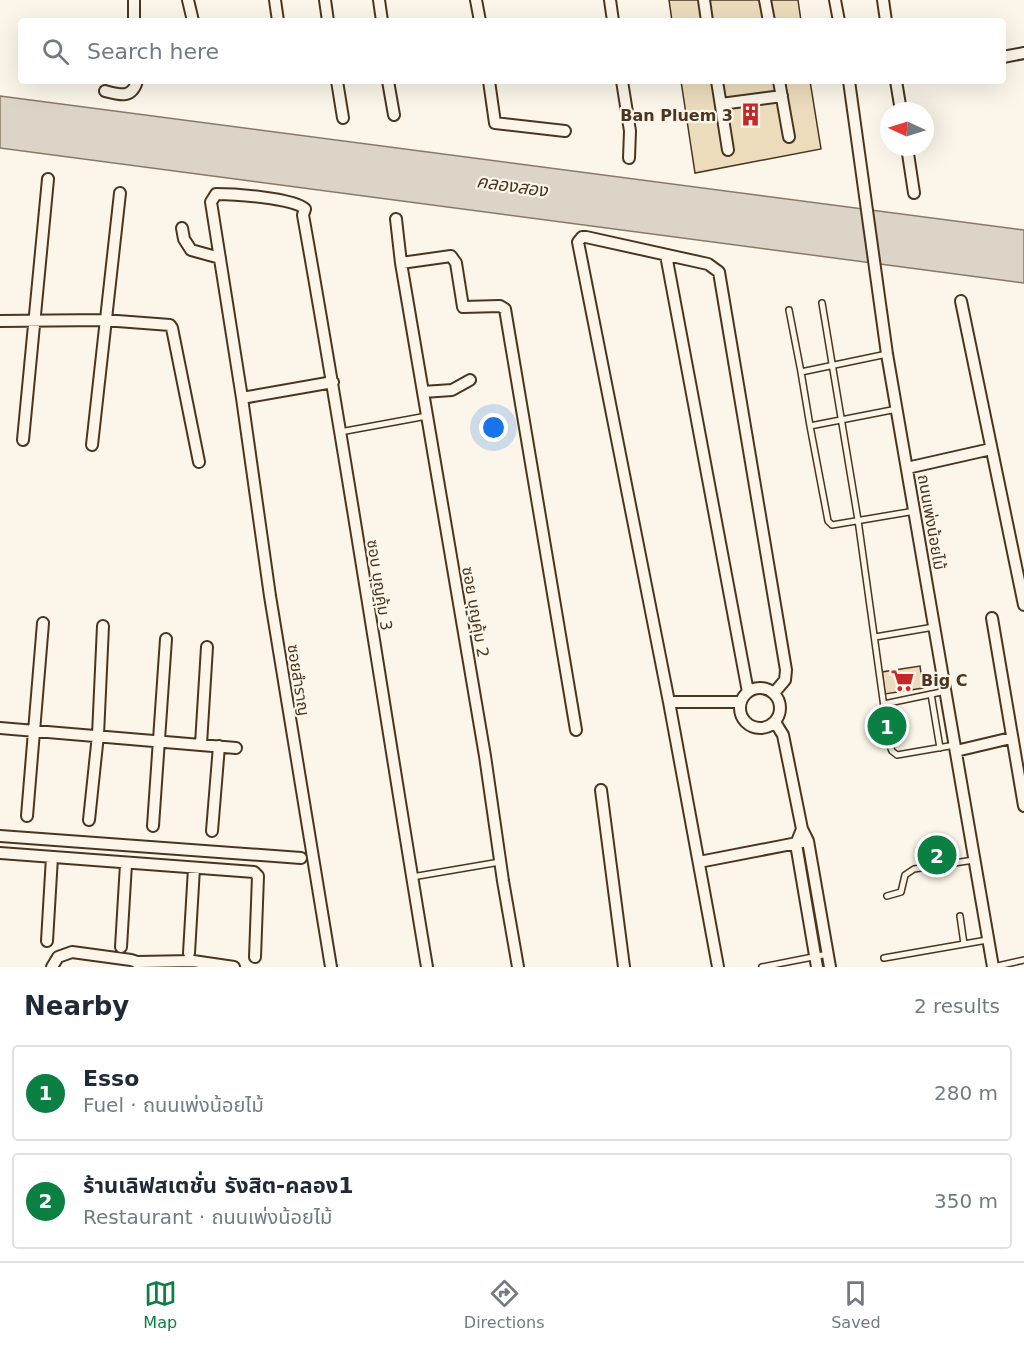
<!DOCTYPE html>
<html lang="en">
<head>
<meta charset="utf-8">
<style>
	:root { --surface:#fff; --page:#f2f2f3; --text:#1f2937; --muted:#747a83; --line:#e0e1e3; --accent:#0b8043 }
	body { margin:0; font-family:"DejaVu Sans","Noto Sans Thai",sans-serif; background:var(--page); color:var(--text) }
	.compass { position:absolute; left:880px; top:102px; width:54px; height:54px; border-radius:50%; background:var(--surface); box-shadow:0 6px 24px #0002; rotate:274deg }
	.you { position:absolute; left:494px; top:428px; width:21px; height:21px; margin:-15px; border:4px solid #fff; border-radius:50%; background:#1a73e8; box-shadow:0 0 0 9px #1a73e833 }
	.badge { display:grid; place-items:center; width:39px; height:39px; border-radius:50%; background:var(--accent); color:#fff; font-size:20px; font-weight:700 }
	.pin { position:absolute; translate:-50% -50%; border:3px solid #fff; box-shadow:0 2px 6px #0006 }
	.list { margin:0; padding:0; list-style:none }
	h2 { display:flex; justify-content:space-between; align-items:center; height:78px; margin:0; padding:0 24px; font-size:26px }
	h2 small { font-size:20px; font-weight:400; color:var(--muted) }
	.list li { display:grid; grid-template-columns:39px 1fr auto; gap:18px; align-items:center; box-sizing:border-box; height:96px; margin:0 12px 12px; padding:0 12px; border:2px solid var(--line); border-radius:6px }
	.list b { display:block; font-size:22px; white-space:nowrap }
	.list p { margin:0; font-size:20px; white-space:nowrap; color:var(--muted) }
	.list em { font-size:20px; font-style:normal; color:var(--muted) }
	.icon { flex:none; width:33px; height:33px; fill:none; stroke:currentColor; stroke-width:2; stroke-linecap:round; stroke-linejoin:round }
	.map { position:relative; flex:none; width:1024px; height:967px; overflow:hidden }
	.search { position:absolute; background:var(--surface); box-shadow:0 6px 24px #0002; left:18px; right:18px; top:18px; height:66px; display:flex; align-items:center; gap:15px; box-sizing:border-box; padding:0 21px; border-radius:6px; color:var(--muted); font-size:22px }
	.sheet { height:294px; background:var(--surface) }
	nav { display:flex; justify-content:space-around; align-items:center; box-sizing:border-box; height:84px; border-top:2px solid var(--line); background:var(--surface); font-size:16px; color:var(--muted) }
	nav a { display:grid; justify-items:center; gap:3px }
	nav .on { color:var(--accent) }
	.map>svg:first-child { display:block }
	.water { fill:#dcd4c6; stroke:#887966; stroke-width:1.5 }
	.building { fill:#ecdcbc; stroke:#4a3520; stroke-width:1.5 }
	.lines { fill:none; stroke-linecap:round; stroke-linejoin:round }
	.service-casing { stroke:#4a3520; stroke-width:8 }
	.minor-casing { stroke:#4a3520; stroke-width:14 }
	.service { stroke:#fbf6e9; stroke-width:5 }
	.minor { stroke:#fbf6e9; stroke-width:10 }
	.labels { text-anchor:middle; stroke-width:4.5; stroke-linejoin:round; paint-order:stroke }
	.poi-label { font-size:16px; font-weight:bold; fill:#4a3520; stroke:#fbf6e9; text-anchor:end }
	.street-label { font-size:16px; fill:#4a3520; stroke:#fbf6e9 }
	.water-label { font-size:18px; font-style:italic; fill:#4a3520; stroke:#fbf6e9 }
</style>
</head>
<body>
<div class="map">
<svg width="1024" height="967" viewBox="0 0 1024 967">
	<rect width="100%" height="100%" fill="#fbf6e9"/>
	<path class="water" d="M 0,96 L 1024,230 L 1024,283 L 0,148 Z"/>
	<path class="building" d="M 669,0 L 798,0 L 801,21 L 672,21 Z
		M 681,81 L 810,81 L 821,149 L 695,173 Z
		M 920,666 L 923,688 L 885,694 L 882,672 Z"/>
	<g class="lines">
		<defs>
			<path id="service" d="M 822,303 L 858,520 L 889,743 L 892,751 L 897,755 L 955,745
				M 789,310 L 801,372
				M 887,354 L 801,372 L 810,426 L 828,521 L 832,525 L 915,511
				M 810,426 L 897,409
				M 340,432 L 427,416
				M 875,637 L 934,627
				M 931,694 L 940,748
				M 884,704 L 946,691
				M 412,877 L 500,862
				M 887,896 L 901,892 L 905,875 L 914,869 L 974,860
				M 960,916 L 964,944
				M 884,958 L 987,940
				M 762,967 L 828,954
				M 993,967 L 1024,960"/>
			<path id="minor" d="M 134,0 L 134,21
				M 188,0 L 193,21
				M 275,0 L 278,21
				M 325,0 L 328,21
				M 379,0 L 382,21
				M 476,0 L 480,21
				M 610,0 L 613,21
				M 704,0 L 707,21
				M 765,0 L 769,21
				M 835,0 L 839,21
				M 883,0 L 886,21
				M 1003,57 L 1024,53
				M 337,81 L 343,118
				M 388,81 L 394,115
				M 489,81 L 495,123 L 565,131
				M 622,81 L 630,131 L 629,158
				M 717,81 L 728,150
				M 779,81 L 789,137
				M 849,81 L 887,354 L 993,967
				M 896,81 L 901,111
				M 105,91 C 120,95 132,99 137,81
				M 721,104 L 782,96
				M 907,147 L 914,193
				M 396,219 L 401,263 L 485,756 L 503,881 L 518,967
				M 182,228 L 184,239 L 191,250 L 220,258
				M 666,255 L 748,692
				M 401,263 L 451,256 L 456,263 L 463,307 L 500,306 L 505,309 L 576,730
				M 961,301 L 1024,605
				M 0,321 L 104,320 L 170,325 L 172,328 L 199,462
				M 423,392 L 452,390 L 470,380
				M 242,398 L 333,382
				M 23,440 L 48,179
				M 92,445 L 120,193
				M 907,468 L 991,449
				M 992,618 L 1024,806
				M740 708a20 20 0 1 1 40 0a20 20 0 1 1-40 0Z
				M 669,702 L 741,702
				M 775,722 L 783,735 L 802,829 L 808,841 L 830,967
				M 0,728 L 236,748
				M 201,744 L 207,647
				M 956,751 L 1011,738
				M 601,790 L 624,967
				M 27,816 L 43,623
				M 89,820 L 98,735 L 103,626
				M 153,826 L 166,639
				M 802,829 L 796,844 L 817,967
				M 212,831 L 219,746
				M 0,836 L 301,858
				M 0,853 L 254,872 L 258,876 L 255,957
				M 699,862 L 802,842
				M 47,941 L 52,857
				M 121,947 L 126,864
				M 189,953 L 194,868
				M 137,962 L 193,961 L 234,967
				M 52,967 L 58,957 L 72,952 L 131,960 L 137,962 L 139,967
				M 331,967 L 270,596 L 242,398 L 211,202 L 216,194 C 234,194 294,198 305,209 L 303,215 C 348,465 385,716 427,967
				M 718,967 L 669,702 L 578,242 L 582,237 L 586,237 L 708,264 L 719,272 L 786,670 L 785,680 L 774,693"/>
		</defs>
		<use href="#service" class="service-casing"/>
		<use href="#minor" class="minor-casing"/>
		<use href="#service" class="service"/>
		<use href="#minor" class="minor"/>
	</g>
	<defs>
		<symbol id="building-bare" viewBox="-9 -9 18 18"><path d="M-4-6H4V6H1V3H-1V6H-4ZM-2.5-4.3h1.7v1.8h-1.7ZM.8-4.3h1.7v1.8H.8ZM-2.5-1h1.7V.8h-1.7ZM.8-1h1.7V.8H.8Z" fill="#c62828" stroke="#fbf6e9" stroke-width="2.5" paint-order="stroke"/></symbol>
		<symbol id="supermarket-bare" viewBox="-9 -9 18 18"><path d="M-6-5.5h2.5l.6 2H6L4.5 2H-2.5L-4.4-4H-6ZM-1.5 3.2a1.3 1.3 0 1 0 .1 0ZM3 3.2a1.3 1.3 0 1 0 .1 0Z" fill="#c62828" stroke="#fbf6e9" stroke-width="2.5" paint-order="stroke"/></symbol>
	</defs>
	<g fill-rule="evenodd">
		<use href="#building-bare" x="734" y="98" width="33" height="33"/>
		<use href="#supermarket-bare" x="886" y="664" width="33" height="33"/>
	</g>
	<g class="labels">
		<g class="poi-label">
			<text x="733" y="121">Ban Pluem 3</text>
			<text x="921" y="686" text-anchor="start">Big C</text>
		</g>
		<g class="street-label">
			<text transform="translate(932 522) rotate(80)" y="6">ถนนเพ่งน้อยไม้</text>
			<text transform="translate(380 585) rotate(81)" y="6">ซอบ บุญคุ้ม 3</text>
			<text transform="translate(476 612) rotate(80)" y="6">ซอย บุญคุ้ม 2</text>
			<text transform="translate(299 680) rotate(81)" y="6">ซอยสำราญ</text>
		</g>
		<g class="water-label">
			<text transform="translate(512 186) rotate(8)" y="6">คลองสอง</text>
		</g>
	</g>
</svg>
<svg class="compass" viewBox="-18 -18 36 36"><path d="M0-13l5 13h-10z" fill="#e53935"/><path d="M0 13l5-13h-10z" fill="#747a83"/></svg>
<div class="you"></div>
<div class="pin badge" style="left:887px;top:726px">1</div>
<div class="pin badge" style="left:937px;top:855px">2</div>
<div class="search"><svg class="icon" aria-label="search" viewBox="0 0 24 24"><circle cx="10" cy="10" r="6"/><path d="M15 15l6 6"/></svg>Search here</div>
</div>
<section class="sheet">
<h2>Nearby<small>2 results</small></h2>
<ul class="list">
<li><span class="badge">1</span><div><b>Esso</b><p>Fuel · ถนนเพ่งน้อยไม้</p></div><em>280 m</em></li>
<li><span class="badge">2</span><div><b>ร้านเลิฟสเตชั่น รังสิต-คลอง1</b><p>Restaurant · ถนนเพ่งน้อยไม้</p></div><em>350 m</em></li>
</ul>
</section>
<nav>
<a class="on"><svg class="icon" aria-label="map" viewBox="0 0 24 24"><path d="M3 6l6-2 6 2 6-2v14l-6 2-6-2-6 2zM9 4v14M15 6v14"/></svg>Map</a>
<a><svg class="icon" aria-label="directions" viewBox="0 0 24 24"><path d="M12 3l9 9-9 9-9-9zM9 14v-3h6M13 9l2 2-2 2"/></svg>Directions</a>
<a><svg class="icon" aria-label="saved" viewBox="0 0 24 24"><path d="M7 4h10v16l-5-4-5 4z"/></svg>Saved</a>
</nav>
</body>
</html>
